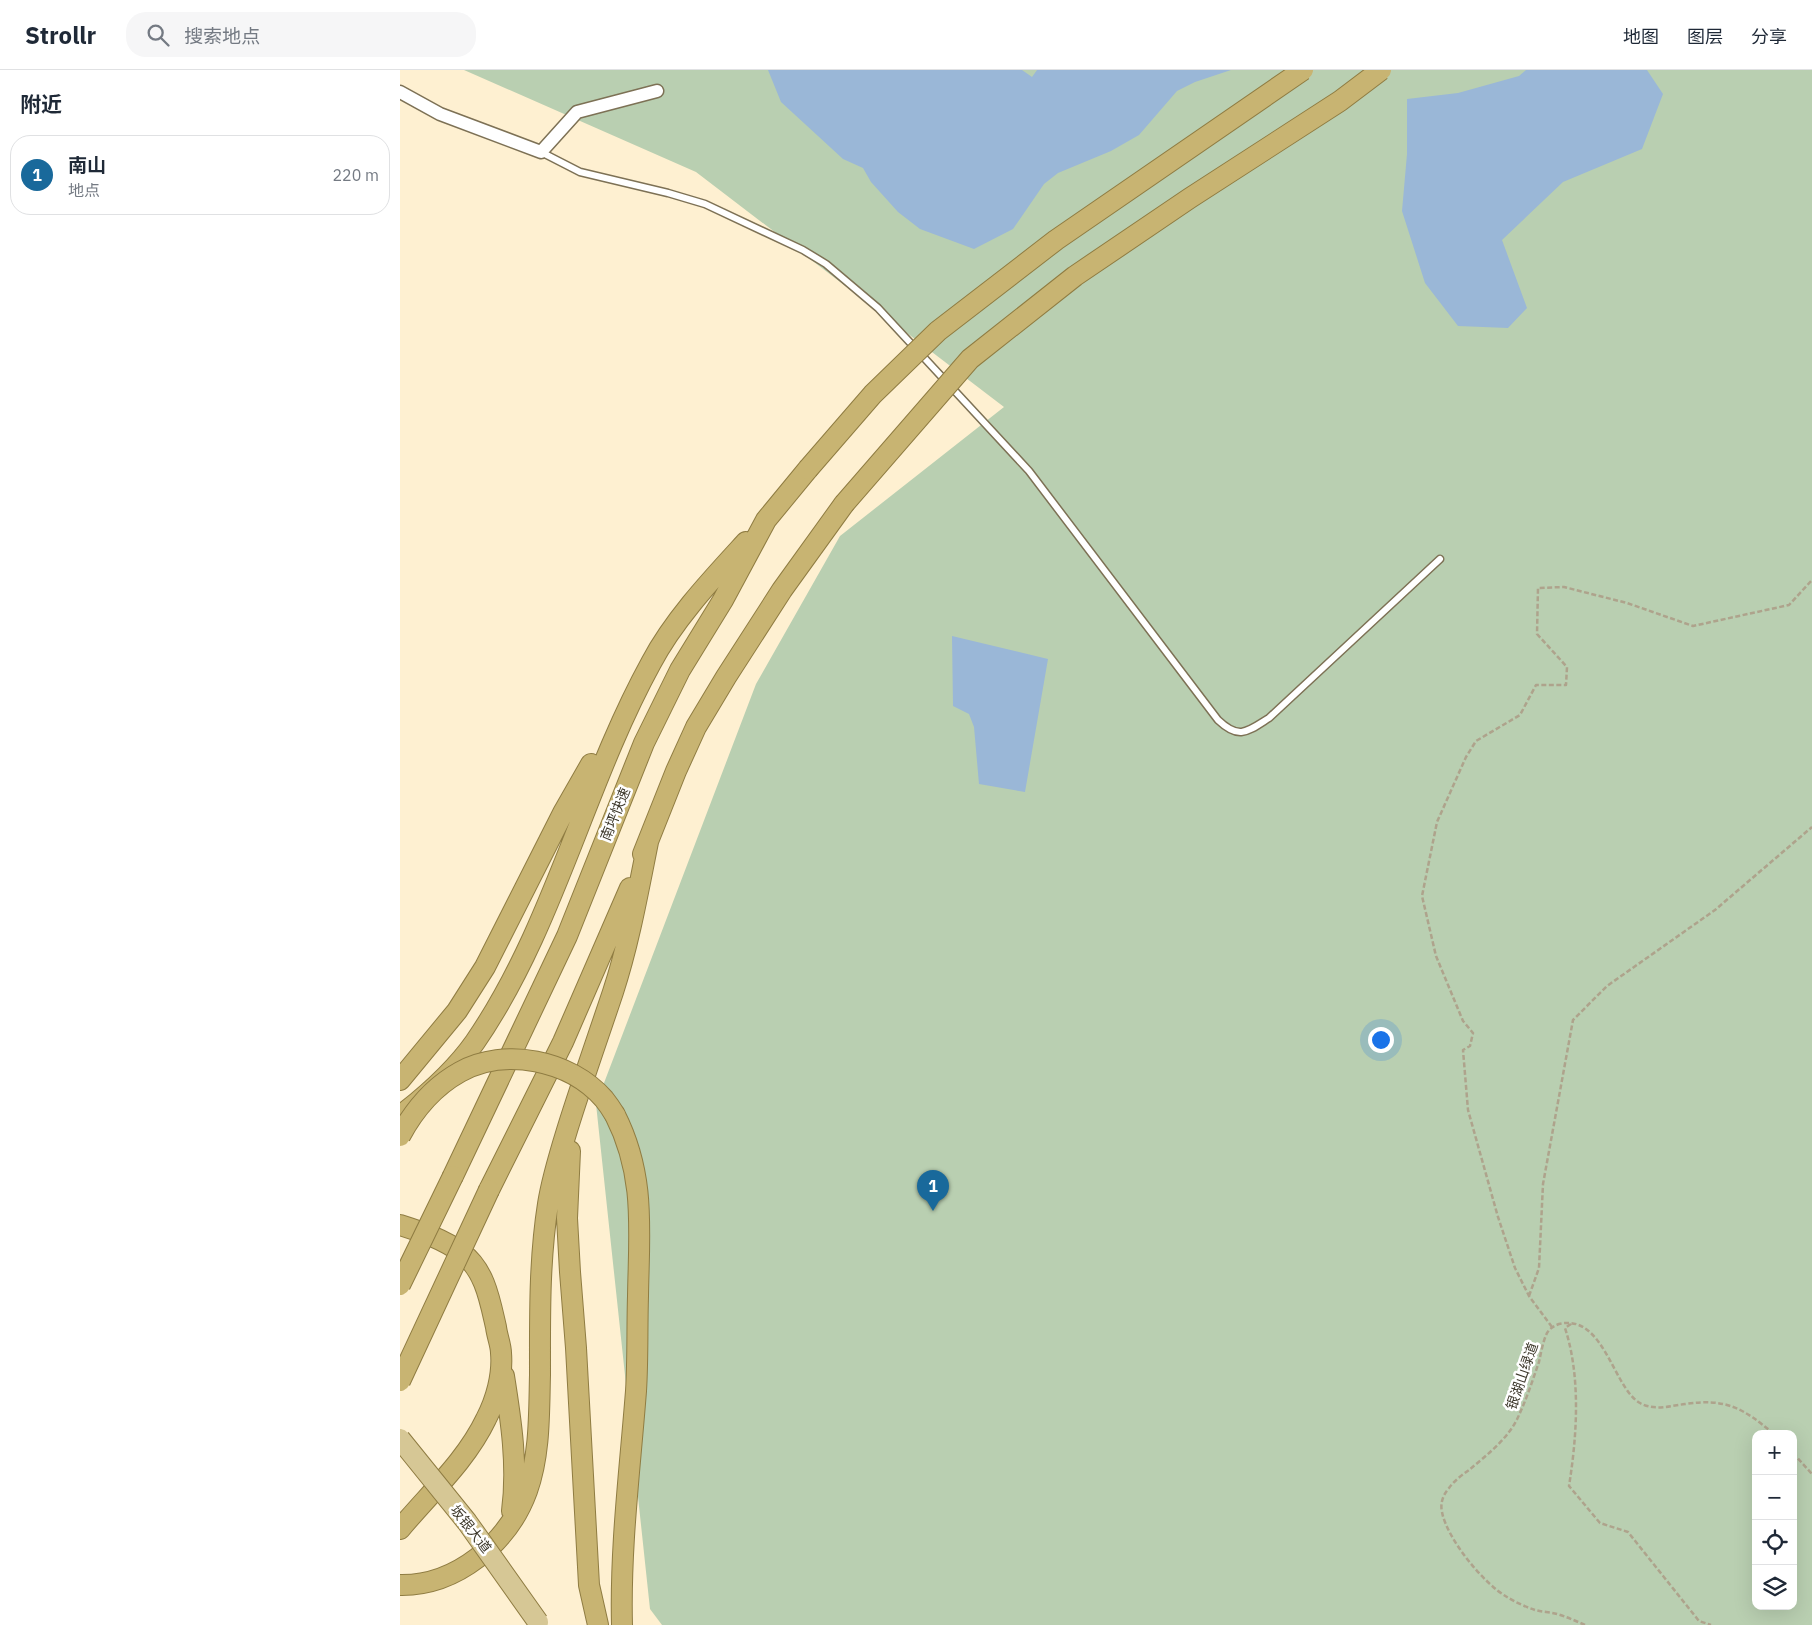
<!DOCTYPE html>
<html lang="zh">
<head>
<meta charset="utf-8">
<style>
	:root { --surface:#fff; --page:#f6f6f7; --text:#1f2937; --muted:#747a83; --line:#e0e1e3; --accent:#19699b }
	body { margin:0; font-family:"IBM Plex Sans","Noto Sans SC",sans-serif; background:var(--page); color:var(--text) }
	.controls { position:absolute; right:15px; bottom:15px; display:grid; overflow:hidden; border-radius:10px; box-shadow:0 5px 20px #0002 }
	.controls button { width:45px; height:45px; display:grid; place-items:center; padding:0; border:0; border-bottom:1px solid var(--line); background:var(--surface); color:var(--text); font:25px sans-serif }
	.you { position:absolute; left:980px; top:969px; width:18px; height:18px; margin:-12px; border:4px solid #fff; border-radius:50%; background:#1a73e8; box-shadow:0 0 0 8px #1a73e833 }
	.badge { display:grid; place-items:center; width:32px; height:32px; border-radius:50%; background:var(--accent); color:#fff; font-size:16px; font-weight:700 }
	.pin { position:absolute; translate:-50% -41px; filter:drop-shadow(0 1px 2px #0008) }
	.pin::after { content:''; position:absolute; top:26px; width:18px; height:15px; background:inherit; clip-path:polygon(0 0,100% 0,50% 100%) }
	.list { margin:0; padding:0; list-style:none }
	h2 { display:flex; justify-content:space-between; align-items:center; height:65px; margin:0; padding:0 20px; font-size:21px }
	h2 small { font-size:16px; font-weight:400; color:var(--muted) }
	.list li { display:grid; grid-template-columns:32px 1fr auto; gap:15px; align-items:center; box-sizing:border-box; height:80px; margin:0 10px 10px; padding:0 10px; border:1px solid var(--line); border-radius:20px }
	.list b { display:block; font-size:19px; white-space:nowrap }
	.list p { margin:0; font-size:16px; white-space:nowrap; color:var(--muted) }
	.list em { font-size:16px; font-style:normal; color:var(--muted) }
	.icon { flex:none; width:28px; height:28px; fill:none; stroke:currentColor; stroke-width:2; stroke-linecap:round; stroke-linejoin:round }
	.map { position:relative; flex:none; width:1412px; height:1555px; overflow:hidden }
	header { display:flex; align-items:center; gap:30px; box-sizing:border-box; height:70px; padding:0 25px; background:var(--surface); border-bottom:1px solid var(--line) }
	header strong { font-size:24px }
	nav { display:flex; gap:28px; margin-inline-start:auto; font-size:18px }
	.search { width:350px; height:45px; background:var(--page); display:flex; align-items:center; gap:12px; box-sizing:border-box; padding:0 18px; border-radius:20px; color:var(--muted); font-size:19px }
	main { display:flex }
	aside { flex:1; background:var(--surface) }
	.map>svg:first-child { display:block }
	.green { fill:#b9cfb1; fill-rule:evenodd }
	.water { fill:#9ab7d7 }
	.lines { fill:none; stroke-linecap:round; stroke-linejoin:round }
	.service-casing { stroke:#7d7155; stroke-width:9 }
	.minor-casing { stroke:#7d7155; stroke-width:15 }
	.trunk-casing { stroke:#8f7c42; stroke-width:22 }
	.path { stroke:#aea38c; stroke-width:2.5; stroke-dasharray:5 2.5; stroke-linecap:butt }
	.service { stroke:#fff; stroke-width:6 }
	.minor { stroke:#fff; stroke-width:12 }
	.trunk { stroke:#c8b472; stroke-width:20 }
	.primary-bridge-casing { stroke:#8f7c42; stroke-width:22; stroke-linecap:butt }
	.trunk-bridge-casing { stroke:#8f7c42; stroke-width:22; stroke-linecap:butt }
	.primary-bridge { stroke:#d6c795; stroke-width:20 }
	.trunk-bridge { stroke:#c8b472; stroke-width:20 }
	.labels { text-anchor:middle; stroke-width:5; stroke-linejoin:round; paint-order:stroke }
	.street-label { font-size:14px; fill:#3d382b; stroke:#fff }
</style>
</head>
<body>
<header>
<strong>Strollr</strong>
<div class="search"><svg class="icon" aria-label="search" viewBox="0 0 24 24"><circle cx="10" cy="10" r="6"/><path d="M15 15l6 6"/></svg>搜索地点</div>
<nav><a>地图</a><a>图层</a><a>分享</a></nav>
</header>
<main>
<aside>
<h2>附近<small></small></h2>
<ul class="list">
<li><span class="badge">1</span><div><b>南山</b><p>地点</p></div><em>220 m</em></li>
</ul>
</aside>
<div class="map">
<svg width="1412" height="1555" viewBox="0 0 1412 1555">
	<rect width="100%" height="100%" fill="#fef0d1"/>
	<path class="green" d="M 64,0 L 1412,0 L 1412,1555 L 262,1555 L 250,1539 L 196,1034 L 356,614 L 440,466 L 604,337 L 296,102 ZM 1356,1364 L 1393,1364 L 1393,1536 L 1356,1536 Z"/>
	<path class="water" d="M 368,0 L 622,0 L 632,7 L 637,0 L 831,0 L 795,12 L 777,21 L 739,65 L 711,81 L 658,103 L 644,114 L 613,159 L 574,179 L 520,159 L 498,142 L 471,112 L 463,98 L 443,89 L 381,32 Z
		M 1126,0 L 1247,0 L 1263,24 L 1242,79 L 1163,112 L 1102,170 L 1127,238 L 1108,258 L 1058,256 L 1025,213 L 1002,141 L 1007,84 L 1007,29 L 1058,23 L 1119,6 Z
		M 552,566 L 648,589 L 625,722 L 579,714 L 574,657 L 569,644 L 553,636 Z"/>
	<g class="lines">
		<defs>
			<path id="service" d="M 141,82 L 180,102 L 268,123 L 305,134 L 403,180 L 426,194 L 478,238 L 629,401 L 818,650 C 839,670 847,662 869,648 L 1040,489"/>
			<path id="minor" d="M 0,22 L 40,44 L 141,82 L 177,42 L 257,21"/>
			<path id="trunk" d="M 243,784 L 276,701 L 296,657 L 326,607 L 382,520 L 444,434
				M 0,1010 L 57,941 L 85,897 L 163,743 L 191,694
				M 215,1045 C 246,1106 239,1161 238,1226 C 237,1258 238,1290 236,1321 C 230,1399 220,1477 222,1555
				M 0,1046 C 26,1026 56,999 75,972 C 154,857 184,715 251,593 C 274,549 313,508 346,472
				M 170,1081 L 167,1148 L 170,1202 L 176,1278 L 189,1515 L 198,1555
				M 53,1106 L 167,866 L 244,673 L 280,600 L 323,530 L 366,450 L 408,399
				M 89,1120 L 163,972 L 230,818
				M 0,1155 C 22,1162 43,1169 62,1183 C 85,1200 90,1231 96,1257 C 97,1266 101,1275 101,1283 C 103,1305 96,1330 86,1349 C 66,1391 29,1424 0,1459
				M 104,1306 C 111,1350 118,1396 112,1441
				M 0,1515 C 56,1516 108,1473 127,1421 C 140,1385 139,1344 140,1305 C 140,1248 139,1191 148,1134 C 152,1108 160,1083 168,1057 C 182,1012 198,967 213,922 C 229,873 238,822 248,772"/>
		</defs>
		<use href="#service" class="service-casing"/>
		<use href="#minor" class="minor-casing"/>
		<use href="#trunk" class="trunk-casing"/>
		<path class="path" d="M 1129,1226 L 1139,1198 L 1143,1114 L 1173,950 L 1207,916 L 1315,840 L 1412,757
			M 1171,1254 L 1165,1258 C 1181,1307 1177,1366 1169,1416 L 1200,1453 L 1228,1462 L 1299,1551 L 1311,1555
			M 1152,1257 L 1129,1226 L 1115,1198 L 1098,1147 L 1068,1040 L 1063,980 L 1070,976 L 1073,963 L 1063,951 L 1036,886 L 1022,826 L 1037,752 L 1066,687 L 1076,671 L 1120,645 L 1136,615 L 1166,615 L 1167,597 L 1137,564 L 1138,518 L 1164,517 L 1227,533 L 1293,556 L 1389,535 L 1412,510
			M 1393,1383 L 1412,1404
			M 1185,1555 C 1176,1551 1167,1547 1157,1544 C 1150,1542 1142,1542 1135,1540 C 1126,1537 1115,1532 1107,1527 C 1084,1514 1047,1469 1042,1442 C 1040,1433 1043,1425 1049,1418 C 1054,1411 1062,1405 1069,1400 C 1087,1385 1110,1367 1119,1345 C 1127,1328 1133,1309 1139,1292 C 1141,1283 1143,1271 1147,1263 C 1150,1258 1154,1256 1159,1254 C 1204,1243 1213,1318 1240,1333 C 1254,1341 1270,1336 1285,1334 C 1326,1328 1343,1338 1374,1364"/>
		<use href="#service" class="service"/>
		<use href="#minor" class="minor"/>
		<use href="#trunk" class="trunk"/>
		<defs>
			<path id="primary-bridge" d="M 0,1369 L 67,1452 L 138,1552"/>
			<path id="trunk-bridge" d="M 408,399 L 473,324 L 538,261 L 656,170 L 903,0
				M 444,434 L 570,289 L 675,206 L 790,128 L 940,31 L 981,0
				M 0,1066 C 14,1040 33,1017 60,1002 C 105,977 170,990 204,1029 C 208,1034 212,1040 215,1045
				M 0,1215 L 53,1106
				M 0,1311 L 89,1120"/>
		</defs>
		<use href="#primary-bridge" class="primary-bridge-casing"/>
		<use href="#trunk-bridge" class="trunk-bridge-casing"/>
		<use href="#primary-bridge" class="primary-bridge"/>
		<use href="#trunk-bridge" class="trunk-bridge"/>
	</g>
	<g class="labels">
		<g class="street-label">
			<text transform="translate(215 744) rotate(-68)" y="5">南坪快速</text>
			<text transform="translate(1122 1306) rotate(-71)" y="5">银湖山绿道</text>
			<text transform="translate(71 1459) rotate(52)" y="5">坂银大道</text>
		</g>
	</g>
</svg>
<div class="controls">
<button>+</button>
<button>−</button>
<button><svg class="icon" aria-label="locate" viewBox="0 0 24 24"><circle cx="12" cy="12" r="6"/><path d="M12 2v4M12 18v4M2 12h4M18 12h4"/></svg></button>
<button><svg class="icon" aria-label="layers" viewBox="0 0 24 24"><path d="M12 4l9 5-9 5-9-5zM3 14l9 5 9-5"/></svg></button>
</div>
<div class="you"></div>
<div class="pin badge" style="left:533px;top:1141px">1</div>
</div>
</main>
</body>
</html>
